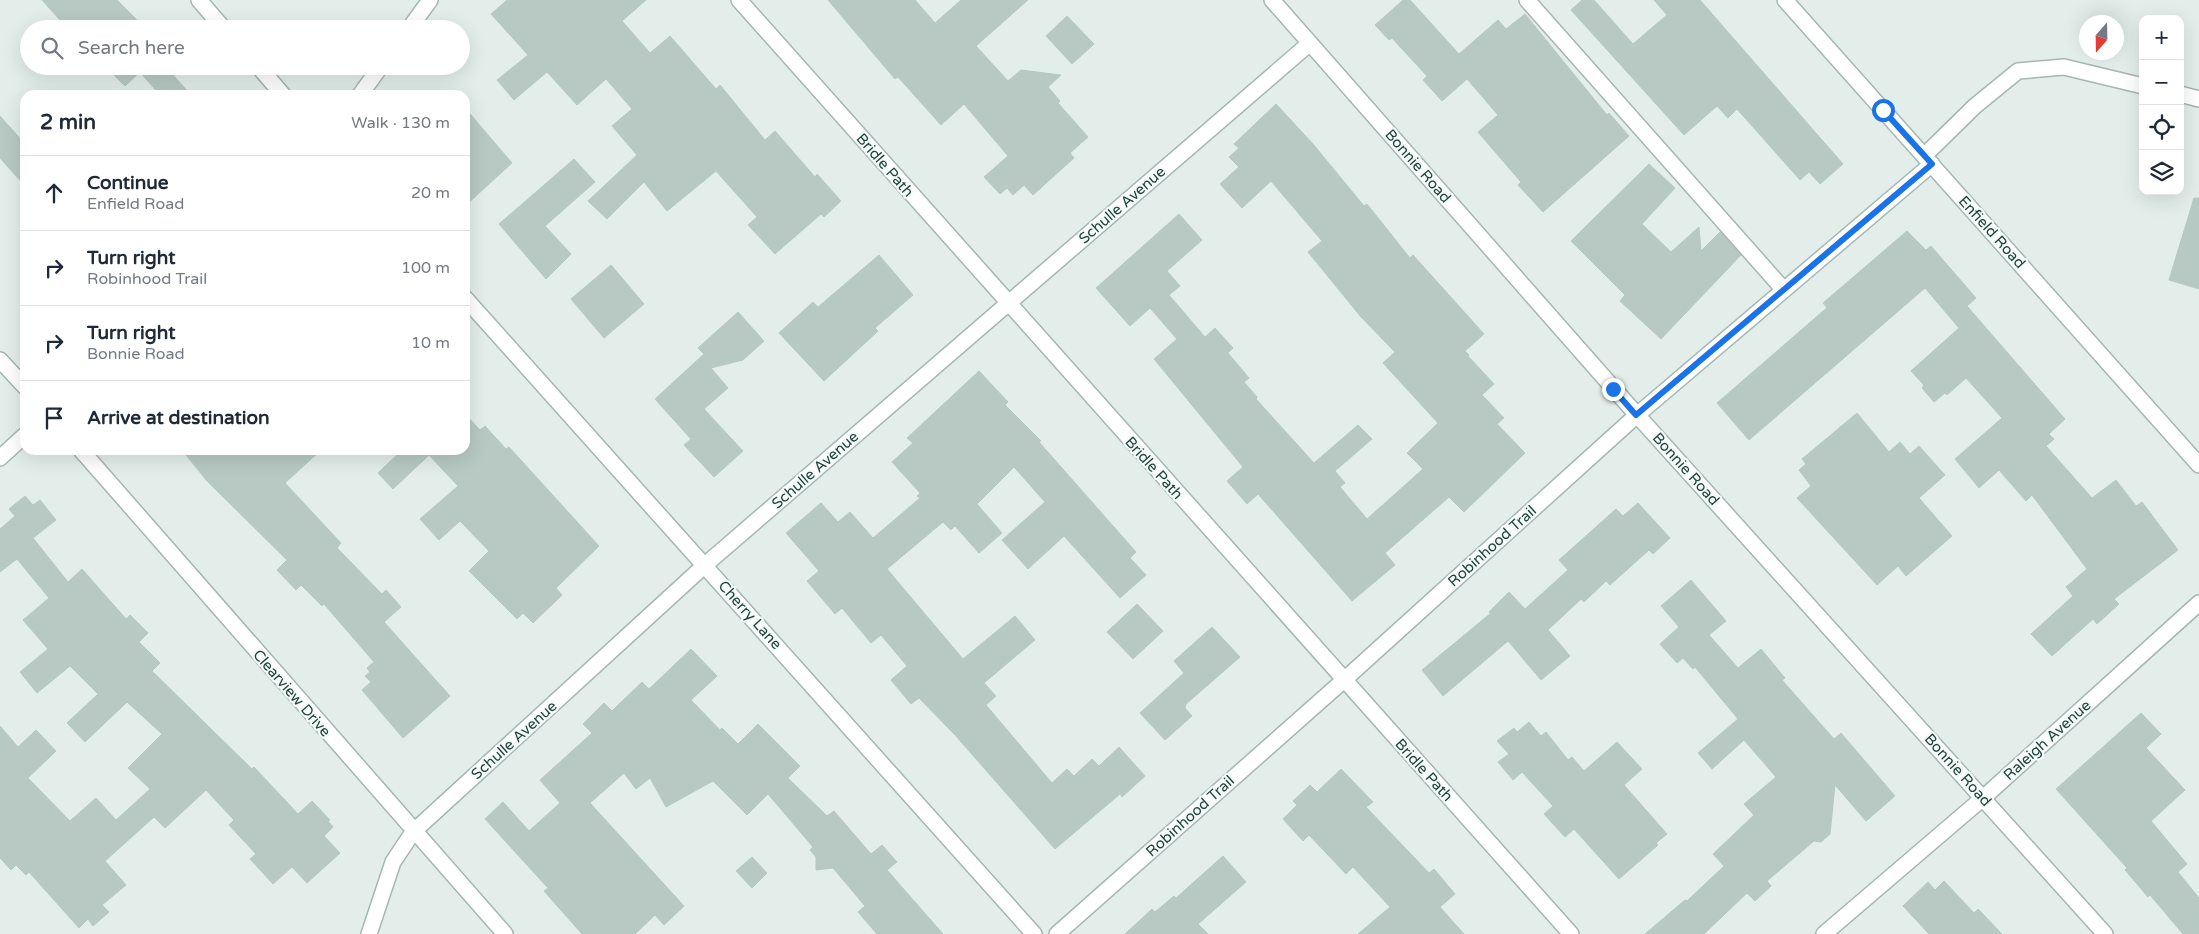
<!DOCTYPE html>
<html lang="en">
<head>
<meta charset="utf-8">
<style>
	:root { --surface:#fff; --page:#f6f6f7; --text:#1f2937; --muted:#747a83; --line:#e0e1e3 }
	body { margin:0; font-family:"Varela Round",sans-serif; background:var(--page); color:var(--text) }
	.controls { position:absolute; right:15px; top:15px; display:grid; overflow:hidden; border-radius:10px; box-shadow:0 5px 20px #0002 }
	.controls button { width:45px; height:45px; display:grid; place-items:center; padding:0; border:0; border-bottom:1px solid var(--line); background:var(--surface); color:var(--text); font:25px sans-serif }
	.compass { position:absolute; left:2079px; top:15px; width:45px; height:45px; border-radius:50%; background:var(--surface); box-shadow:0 5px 20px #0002; rotate:200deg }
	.stop { position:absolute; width:15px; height:15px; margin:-11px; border:4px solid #1a73e8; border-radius:50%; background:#fff }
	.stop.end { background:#1a73e8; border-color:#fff; box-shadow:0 1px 5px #0008 }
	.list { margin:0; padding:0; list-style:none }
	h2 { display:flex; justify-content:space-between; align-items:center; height:65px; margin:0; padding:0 20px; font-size:21px }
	h2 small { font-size:16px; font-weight:400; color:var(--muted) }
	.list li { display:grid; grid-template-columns:32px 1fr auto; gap:15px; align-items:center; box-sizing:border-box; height:75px; padding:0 20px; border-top:1px solid var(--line) }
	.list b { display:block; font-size:19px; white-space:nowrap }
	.list p { margin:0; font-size:16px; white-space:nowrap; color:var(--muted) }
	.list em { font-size:16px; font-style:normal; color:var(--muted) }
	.icon { flex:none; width:28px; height:28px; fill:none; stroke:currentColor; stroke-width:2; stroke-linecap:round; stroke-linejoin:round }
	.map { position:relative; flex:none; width:2199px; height:934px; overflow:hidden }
	.search { position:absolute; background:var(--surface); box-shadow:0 5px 20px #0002; left:20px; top:20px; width:450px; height:55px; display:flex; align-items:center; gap:12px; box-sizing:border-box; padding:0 18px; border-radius:28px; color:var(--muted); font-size:19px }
	.panel { position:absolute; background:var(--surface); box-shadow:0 5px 20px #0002; left:20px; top:90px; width:450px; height:365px; border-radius:15px }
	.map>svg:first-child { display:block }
	.building { fill:#b8c9c4; stroke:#b5c9c3 }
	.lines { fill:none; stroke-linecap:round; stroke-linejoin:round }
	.minor-casing { stroke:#a5b7b3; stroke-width:18 }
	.minor { stroke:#fff; stroke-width:15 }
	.route { stroke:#1a73e8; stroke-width:6 }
	.labels { text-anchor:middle; stroke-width:4.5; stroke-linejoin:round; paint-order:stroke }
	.street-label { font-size:15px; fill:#21423d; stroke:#f4faf8 }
</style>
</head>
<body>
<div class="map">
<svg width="2199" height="934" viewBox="0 0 2199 934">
	<rect width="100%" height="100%" fill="#e3eeeb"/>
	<path class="building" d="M 42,0 L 117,0 L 146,29 L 68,29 Z
		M 507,0 L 646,0 L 622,21 L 650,53 L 670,36 L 716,89 L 720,85 L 765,140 L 775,131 L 815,177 L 817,174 L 841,201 L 824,217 L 821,214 L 775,254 L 748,225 L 757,217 L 716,171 L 667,211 L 644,182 L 607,219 L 588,201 L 637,155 L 612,126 L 632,109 L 606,79 L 577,105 L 547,72 L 514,100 L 497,80 L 528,55 L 491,14 Z
		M 828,0 L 915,0 L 935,23 L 961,0 L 1028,0 L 976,46 L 1008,81 L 1021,70 L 1061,75 L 1048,87 L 1060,101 L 1058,103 L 1088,137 L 1070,153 L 1074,158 L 1033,195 L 1024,185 L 1013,195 L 1007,188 L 1000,194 L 984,177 L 1008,156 L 964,104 L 941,125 L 898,77 L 895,79 Z
		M 1403,0 L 1410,0 L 1459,54 L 1498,20 L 1506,29 L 1525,14 L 1607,115 L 1609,113 L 1629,136 L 1543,212 L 1518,185 L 1521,182 L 1478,132 L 1498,115 L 1467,79 L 1442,101 L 1423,80 L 1427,76 L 1392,38 L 1389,40 L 1375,25 Z
		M 1582,0 L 1594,0 L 1633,44 L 1667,15 L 1654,0 L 1700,0 L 1843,164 L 1820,184 L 1809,172 L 1800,180 L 1737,109 L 1728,118 L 1717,106 L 1684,135 L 1571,10 Z
		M 1067,16 L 1094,44 L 1072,64 L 1046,36 Z
		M 105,66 L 165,66 L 191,95 L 160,95 L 140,72 L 125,86 Z
		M 1276,104 L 1313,144 L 1364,206 L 1367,204 L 1410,258 L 1413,255 L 1484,334 L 1465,351 L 1469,355 L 1468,356 L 1494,384 L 1482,395 L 1504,418 L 1497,424 L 1525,453 L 1464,512 L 1449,497 L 1385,553 L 1395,565 L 1352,601 L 1258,494 L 1247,504 L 1227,481 L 1243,467 L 1154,359 L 1177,339 L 1150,308 L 1130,326 L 1096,288 L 1179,214 L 1202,240 L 1167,271 L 1180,286 L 1169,295 L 1205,337 L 1215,328 L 1233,348 L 1228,353 L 1249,378 L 1244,382 L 1257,397 L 1256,399 L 1314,463 L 1358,425 L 1372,439 L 1335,471 L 1345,483 L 1340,487 L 1367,519 L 1423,469 L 1407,453 L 1438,423 L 1383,363 L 1395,352 L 1361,317 L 1308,252 L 1322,241 L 1271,181 L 1242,208 L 1220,184 L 1239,167 L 1229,157 L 1239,148 L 1234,144 Z
		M 465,108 L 512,163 L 465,206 Z
		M 0,116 L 25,144 L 25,186 L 0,158 Z
		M 574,159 L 595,182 L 545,226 L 571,254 L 546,279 L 499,224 Z
		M 1649,164 L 1675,188 L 1642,224 L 1671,252 L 1699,227 L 1701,251 L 1720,232 L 1741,255 L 1661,339 L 1620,301 L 1625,295 L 1571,241 Z
		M 2194,198 L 2199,198 L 2199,289 L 2169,280 Z
		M 1907,231 L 1926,250 L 1931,246 L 1976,298 L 1967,306 L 2065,419 L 2049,434 L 2054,439 L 2046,446 L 2092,498 L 2116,480 L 2136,506 L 2142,502 L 2178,550 L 2114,599 L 2119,604 L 2097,624 L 2093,619 L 2052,656 L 2031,634 L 2073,596 L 2066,587 L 2087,569 L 2032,495 L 2026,501 L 1999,470 L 1979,488 L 1955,459 L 2002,418 L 1966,378 L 1947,395 L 1945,393 L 1934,402 L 1922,388 L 1924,385 L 1911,371 L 1959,328 L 1925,288 L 1749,440 L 1717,403 L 1822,312 L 1827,308 L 1823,303 Z
		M 879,255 L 913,295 L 875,328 L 878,331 L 824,381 L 779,333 L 813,302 L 818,307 Z
		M 611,265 L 644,304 L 604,338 L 571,299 Z
		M 738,312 L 764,341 L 743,360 L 711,368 L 728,388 L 704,409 L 743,451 L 714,477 L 684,445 L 691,439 L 655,399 L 704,354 L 698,348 Z
		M 979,371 L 1008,402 L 1005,405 L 1041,441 L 1039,442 L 1136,552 L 1130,558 L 1146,575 L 1120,598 L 1064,536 L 1028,569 L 1002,540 L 1045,502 L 1014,467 L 977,504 L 1002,533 L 979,553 L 955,526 L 951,530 L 943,522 L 887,569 L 963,659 L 1015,616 L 1035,640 L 984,683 L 996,696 L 986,705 L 1052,783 L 1067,769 L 1074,776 L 1092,759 L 1099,766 L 1119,747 L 1145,776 L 1122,797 L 1120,794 L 1055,849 L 955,735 L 919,698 L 911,704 L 891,680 L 907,666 L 881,635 L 871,643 L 842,608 L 835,614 L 807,581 L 819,571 L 786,533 L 821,503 L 838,522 L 850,512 L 873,538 L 920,498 L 917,496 L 920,493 L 892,462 L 913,443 L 907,438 Z
		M 1857,413 L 1889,452 L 1900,442 L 1910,454 L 1919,446 L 1945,475 L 1919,498 L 1952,536 L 1906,576 L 1898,566 L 1877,585 L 1797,498 L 1811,486 L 1799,470 L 1806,464 L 1802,459 Z
		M 465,414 L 480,430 L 485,426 L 506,449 L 509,447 L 599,546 L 556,588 L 562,595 L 533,623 L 523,613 L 517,619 L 469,571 L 489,551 L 460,521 L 439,540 L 420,519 L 458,486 L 429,455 L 393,489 L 378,473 L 402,450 L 465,450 Z
		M 182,450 L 321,450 L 285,483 L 341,543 L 337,548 L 382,594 L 386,590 L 401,607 L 384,622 L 450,696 L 403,738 L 362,690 L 371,682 L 365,676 L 370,672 L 367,668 L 374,662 L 324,604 L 322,606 L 301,585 L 296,590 L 277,570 L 287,560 L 207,481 Z
		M 25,496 L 33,505 L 40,500 L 56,520 L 33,538 L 68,582 L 82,569 L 126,619 L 130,615 L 148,633 L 139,642 L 160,663 L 152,671 L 252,769 L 254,767 L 298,814 L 312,801 L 330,820 L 328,821 L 333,827 L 324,836 L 340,853 L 307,883 L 292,867 L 273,884 L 250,859 L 256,854 L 229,825 L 234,820 L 206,790 L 165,828 L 154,817 L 105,861 L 126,885 L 102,905 L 109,912 L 93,926 L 88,919 L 79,928 L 29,872 L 26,875 L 16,865 L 11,870 L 0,858 L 0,726 L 18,747 L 36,730 L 56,751 L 28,778 L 70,821 L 96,798 L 116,820 L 150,789 L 128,768 L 162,734 L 127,702 L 85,742 L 67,723 L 98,694 L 70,666 L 37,693 L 20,672 L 48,649 L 23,620 L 49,598 L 17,559 L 0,572 L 0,529 L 15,516 L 9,509 Z
		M 1638,503 L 1670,538 L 1653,554 L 1649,550 L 1610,585 L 1606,581 L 1584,602 L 1581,599 L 1548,630 L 1570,656 L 1541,680 L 1508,641 L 1443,696 L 1422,670 L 1491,613 L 1489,612 L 1509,592 L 1525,609 L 1568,570 L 1559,560 L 1616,509 L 1623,516 Z
		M 1691,580 L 1726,621 L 1709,635 L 1738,668 L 1761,649 L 1785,678 L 1782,680 L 1834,739 L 1841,733 L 1895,796 L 1866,821 L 1835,785 L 1830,834 L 1821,842 L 1814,841 L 1767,881 L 1771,886 L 1755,901 L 1747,893 L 1704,934 L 1645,934 L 1685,900 L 1687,901 L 1724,866 L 1713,854 L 1754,815 L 1744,804 L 1776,777 L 1744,740 L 1712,769 L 1698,753 L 1738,719 L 1695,667 L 1693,669 L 1683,658 L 1677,663 L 1660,644 L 1679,627 L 1661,606 Z
		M 1137,604 L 1163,631 L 1133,659 L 1107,632 Z
		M 1212,627 L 1240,657 L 1186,704 L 1185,708 L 1192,716 L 1165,740 L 1140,713 L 1184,673 L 1174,661 Z
		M 691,649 L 717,676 L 691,700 L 720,730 L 722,728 L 738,744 L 758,724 L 800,766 L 788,778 L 827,816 L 834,811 L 871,854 L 882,845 L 897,862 L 887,870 L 943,934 L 877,934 L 858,912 L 865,906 L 833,868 L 816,870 L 816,857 L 810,850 L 813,847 L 768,794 L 747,815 L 713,781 L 666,807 L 650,778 L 636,789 L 624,773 L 590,803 L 684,906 L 664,925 L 655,915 L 635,934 L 582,934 L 544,891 L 548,888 L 485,819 L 503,802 L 529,831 L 560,803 L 540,780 L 592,733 L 583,724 L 604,703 L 612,711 L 642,682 L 649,689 Z
		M 2141,713 L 2161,734 L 2146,748 L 2185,790 L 2151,821 L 2187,864 L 2178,872 L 2199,898 L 2199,934 L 2183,934 L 2150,895 L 2148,897 L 2125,870 L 2127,868 L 2056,789 Z
		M 1529,722 L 1541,736 L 1546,732 L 1568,760 L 1572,757 L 1584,771 L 1617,742 L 1642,769 L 1624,785 L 1667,834 L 1656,843 L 1658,845 L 1619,879 L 1574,829 L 1565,837 L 1544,814 L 1553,806 L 1522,772 L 1513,780 L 1498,762 L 1509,754 L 1497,741 L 1514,728 L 1517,732 Z
		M 1341,769 L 1373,802 L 1366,807 L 1429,873 L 1434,869 L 1455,894 L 1440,907 L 1464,934 L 1358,934 L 1390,907 L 1353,867 L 1346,874 L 1309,835 L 1303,841 L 1283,819 L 1297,805 L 1293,801 L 1310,785 L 1317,792 Z
		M 1223,856 L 1246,882 L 1198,924 L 1208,934 L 1125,934 L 1152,909 L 1155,912 L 1174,896 L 1176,898 Z
		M 752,857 L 767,873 L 752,888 L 736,871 Z
		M 1944,881 L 1974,913 L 1978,909 L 2002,934 L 1929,934 L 1903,906 L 1928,882 L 1935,890 Z"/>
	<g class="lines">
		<defs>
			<path id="minor" d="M 199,0 L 224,29
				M 739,0 L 1571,934
				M 1272,0 L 1637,415 L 2105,934
				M 1527,0 L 1784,290
				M 1785,0 L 2199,465
				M 409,29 L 430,0
				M 258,66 L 283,95
				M 2180,94 L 2199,99
				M 360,95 L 381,66
				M 1924,156 L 1975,106 L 2018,71 L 2064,67 L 2143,86
				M 465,298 L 1034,934
				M 0,360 L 25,387
				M 81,450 L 505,934
				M 0,458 L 25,435
				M 369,934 L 393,862 L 413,832 L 705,565 L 1310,43
				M 1057,934 L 1344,680 L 1637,415 L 1932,164
				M 1824,934 L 1983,798 L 2199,603"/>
		</defs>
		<use href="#minor" class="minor-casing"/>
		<use href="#minor" class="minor"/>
	</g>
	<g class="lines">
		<path class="route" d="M 1613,389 L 1636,415 L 1932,164 L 1883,110"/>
	</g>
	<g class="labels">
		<g class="street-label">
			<text transform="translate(885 165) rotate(49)" y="5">Bridle Path</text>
			<text transform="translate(1418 166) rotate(49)" y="5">Bonnie Road</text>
			<text transform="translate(1122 205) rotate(-41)" y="5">Schulle Avenue</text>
			<text transform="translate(1992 232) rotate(48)" y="5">Enfield Road</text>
			<text transform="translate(1154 468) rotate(48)" y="5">Bridle Path</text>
			<text transform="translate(1686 469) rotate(48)" y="5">Bonnie Road</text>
			<text transform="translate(815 470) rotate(-41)" y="5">Schulle Avenue</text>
			<text transform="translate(1492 546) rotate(-42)" y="5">Robinhood Trail</text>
			<text transform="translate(750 615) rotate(48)" y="5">Cherry Lane</text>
			<text transform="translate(292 693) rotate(49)" y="5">Clearview Drive</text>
			<text transform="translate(514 740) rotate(-42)" y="5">Schulle Avenue</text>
			<text transform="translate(2047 740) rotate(-42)" y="5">Raleigh Avenue</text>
			<text transform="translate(1424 770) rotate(48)" y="5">Bridle Path</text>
			<text transform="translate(1958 770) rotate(48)" y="5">Bonnie Road</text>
			<text transform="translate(1190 816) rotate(-42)" y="5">Robinhood Trail</text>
		</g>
	</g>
</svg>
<div class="controls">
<button>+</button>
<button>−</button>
<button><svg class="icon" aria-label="locate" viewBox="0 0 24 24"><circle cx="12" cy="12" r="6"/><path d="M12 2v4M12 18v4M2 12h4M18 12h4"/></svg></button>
<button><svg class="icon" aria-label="layers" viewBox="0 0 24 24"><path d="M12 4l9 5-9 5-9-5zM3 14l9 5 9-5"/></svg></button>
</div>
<svg class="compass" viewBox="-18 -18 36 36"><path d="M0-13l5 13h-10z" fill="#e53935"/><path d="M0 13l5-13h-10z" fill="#747a83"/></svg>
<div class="stop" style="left:1883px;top:110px"></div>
<div class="stop end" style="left:1613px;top:389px"></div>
<div class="search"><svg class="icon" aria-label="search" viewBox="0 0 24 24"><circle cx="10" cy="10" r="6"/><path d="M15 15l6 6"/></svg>Search here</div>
<section class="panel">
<h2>2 min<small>Walk · 130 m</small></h2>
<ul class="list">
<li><svg class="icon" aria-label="ahead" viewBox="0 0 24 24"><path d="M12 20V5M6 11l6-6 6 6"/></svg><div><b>Continue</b><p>Enfield Road</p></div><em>20 m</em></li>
<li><svg class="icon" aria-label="right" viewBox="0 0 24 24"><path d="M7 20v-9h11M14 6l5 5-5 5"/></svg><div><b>Turn right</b><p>Robinhood Trail</p></div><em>100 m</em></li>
<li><svg class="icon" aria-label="right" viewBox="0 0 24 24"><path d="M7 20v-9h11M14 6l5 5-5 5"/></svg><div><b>Turn right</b><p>Bonnie Road</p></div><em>10 m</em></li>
<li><svg class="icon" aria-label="arrive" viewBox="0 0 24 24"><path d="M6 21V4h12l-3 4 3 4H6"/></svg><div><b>Arrive at destination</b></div></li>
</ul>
</section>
</div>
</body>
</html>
